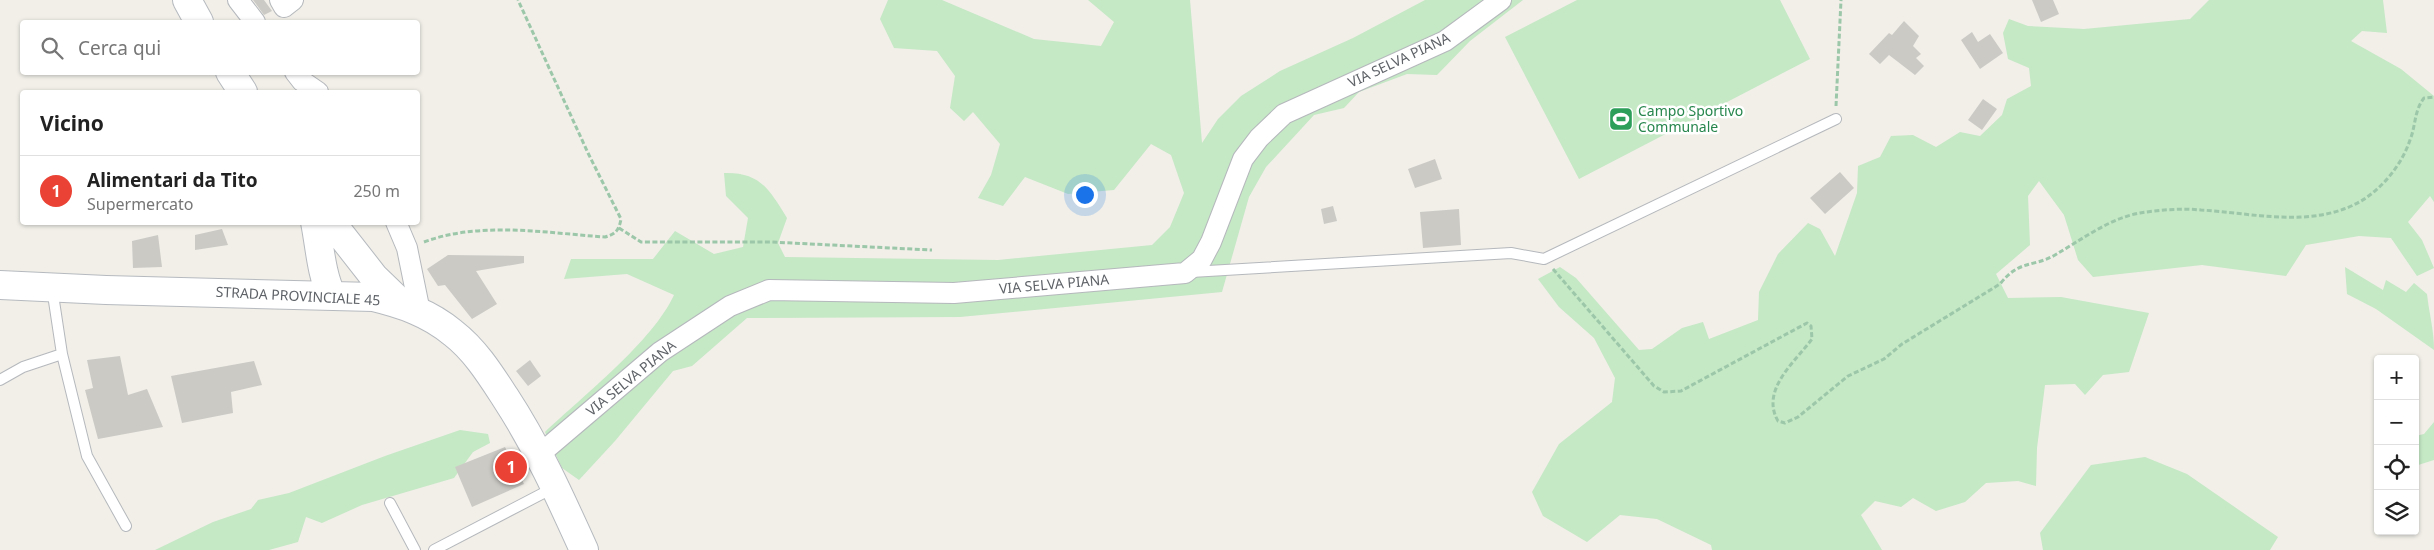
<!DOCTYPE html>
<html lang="it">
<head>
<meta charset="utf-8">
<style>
	:root { --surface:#fff; --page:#f2f2f2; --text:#222; --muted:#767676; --line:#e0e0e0; --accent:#ea4335 }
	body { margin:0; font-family:"Noto Sans",sans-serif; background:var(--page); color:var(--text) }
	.controls { position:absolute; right:15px; bottom:15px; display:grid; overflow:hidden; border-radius:5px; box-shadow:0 1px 4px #0004 }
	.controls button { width:45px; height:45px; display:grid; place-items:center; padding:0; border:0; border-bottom:1px solid var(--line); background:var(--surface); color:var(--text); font:25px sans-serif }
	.you { position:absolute; left:1084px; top:194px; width:18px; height:18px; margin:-12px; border:4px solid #fff; border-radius:50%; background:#1a73e8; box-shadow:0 0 0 8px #1a73e833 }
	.badge { display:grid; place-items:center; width:32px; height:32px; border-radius:50%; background:var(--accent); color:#fff; font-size:16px; font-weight:700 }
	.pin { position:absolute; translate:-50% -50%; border:2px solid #fff; box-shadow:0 1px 5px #0006 }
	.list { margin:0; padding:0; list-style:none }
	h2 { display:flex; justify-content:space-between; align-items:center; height:65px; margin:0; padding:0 20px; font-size:21px }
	h2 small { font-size:16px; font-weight:400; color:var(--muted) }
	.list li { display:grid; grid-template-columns:32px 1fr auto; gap:15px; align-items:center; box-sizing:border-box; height:70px; padding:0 20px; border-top:1px solid var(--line) }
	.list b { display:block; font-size:19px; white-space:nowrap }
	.list p { margin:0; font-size:16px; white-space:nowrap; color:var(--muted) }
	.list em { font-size:16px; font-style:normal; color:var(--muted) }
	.icon { flex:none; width:28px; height:28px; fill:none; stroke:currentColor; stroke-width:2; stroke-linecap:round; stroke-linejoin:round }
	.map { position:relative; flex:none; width:2434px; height:550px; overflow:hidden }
	.search { position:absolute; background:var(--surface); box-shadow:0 1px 4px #0004; left:20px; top:20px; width:400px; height:55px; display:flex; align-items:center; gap:12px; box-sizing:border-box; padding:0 18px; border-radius:5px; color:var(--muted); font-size:19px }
	.panel { position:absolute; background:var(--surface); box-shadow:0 1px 4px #0004; left:20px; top:90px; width:400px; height:135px; border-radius:5px }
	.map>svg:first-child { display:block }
	.green { fill:#c5e8c5 }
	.building { fill:#cccac5 }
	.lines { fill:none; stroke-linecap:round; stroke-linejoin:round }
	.lane-casing { stroke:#b5b8bc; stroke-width:12 }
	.street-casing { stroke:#b5b8bc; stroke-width:22 }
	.secondary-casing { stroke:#b6babf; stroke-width:30 }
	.path { stroke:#9cc7a9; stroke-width:3; stroke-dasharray:5 2.5; stroke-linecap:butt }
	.lane { stroke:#fff; stroke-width:10 }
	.street { stroke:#fff; stroke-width:20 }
	.secondary { stroke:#fff; stroke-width:28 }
	.labels { text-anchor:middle; stroke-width:5; stroke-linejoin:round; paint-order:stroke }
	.street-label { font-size:14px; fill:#5f6368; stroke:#fff }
	.leisure-label { font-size:14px; fill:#27864d; stroke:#fff; text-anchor:start }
</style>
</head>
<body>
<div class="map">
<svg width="2434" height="550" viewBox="0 0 2434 550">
	<rect width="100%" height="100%" fill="#f1efe8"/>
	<path class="green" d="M 888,0 L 942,0 L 1034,39 L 1101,46 L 1114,22 L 1088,0 L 1190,0 L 1202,143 L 1218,119 L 1241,96 L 1280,71 L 1353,38 L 1425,0 L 1523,0 L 1470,41 L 1437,75 L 1407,74 L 1359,92 L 1344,108 L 1314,115 L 1266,167 L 1249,197 L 1222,292 L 960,317 L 747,318 L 692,366 L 673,371 L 615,441 L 579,480 L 562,468 L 545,432 C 583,396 653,341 674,295 L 627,274 L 564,279 L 571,259 L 653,259 L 675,231 L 714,254 L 743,247 L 748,218 L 726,196 L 724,173 C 760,172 769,189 787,218 L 778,243 L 785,257 L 998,260 L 1152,245 L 1170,227 L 1184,193 L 1171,155 L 1151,144 L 1114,190 L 1068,194 L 1025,177 L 1003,206 L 978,198 L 991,175 L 1000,144 L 973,112 L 964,121 L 950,108 L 955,76 L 937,51 L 894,48 L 880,19 Z
		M 1577,0 L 1780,0 L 1810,59 L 1579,179 L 1505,37 Z
		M 2209,0 L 2383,0 L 2387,33 L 2362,31 L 2351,41 L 2401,69 L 2434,96 L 2434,202 L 2430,196 L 2408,222 L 2422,240 L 2434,268 L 2417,276 L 2391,238 L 2359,236 L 2306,245 L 2286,276 L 2202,265 L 2093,277 L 2078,260 L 2064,215 L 2039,181 L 2028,196 L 2030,245 L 1996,274 L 2008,298 L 2061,297 L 2149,313 L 2129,372 L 2103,375 L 2085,395 L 2075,384 L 2045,385 L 2037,448 L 2036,486 L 2018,481 L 1986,483 L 1965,502 L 1936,511 L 1913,498 L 1901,507 L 1875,501 L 1861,515 L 1882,550 L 1712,550 L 1711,545 L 1657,519 L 1620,515 L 1587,542 L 1543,516 L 1532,492 L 1559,444 L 1612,402 L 1615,378 L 1594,338 L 1559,307 L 1538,279 L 1560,267 L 1576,278 L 1639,350 L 1652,349 L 1682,328 L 1703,322 L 1709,339 L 1758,320 L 1759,292 L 1778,254 L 1808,223 L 1820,229 L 1835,256 L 1857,193 L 1858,166 L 1880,157 L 1891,136 L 1913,135 L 1936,147 L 1960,132 L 1980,136 L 2002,115 L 2007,99 L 2031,86 L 2029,68 L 2008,59 L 2003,33 L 2009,19 L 2028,26 L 2084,29 L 2190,19 Z
		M 2345,267 L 2383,290 L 2386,280 L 2406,292 L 2414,283 L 2427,294 C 2429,313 2434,330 2434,350 L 2376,309 L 2347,294 Z
		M 2434,422 L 2434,460 L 2415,466 L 2415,436 L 2424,434 Z
		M 460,430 L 488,434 L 490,443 L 473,452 L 454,478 L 362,505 L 322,523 L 306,517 L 298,542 L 269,550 L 155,550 L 213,522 L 251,509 L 258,500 L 289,493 L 385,456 Z
		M 2145,457 L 2187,474 L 2278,537 L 2270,550 L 2043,550 L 2040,533 L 2091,465 Z"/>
	<path class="building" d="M 253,0 L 264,0 L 272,11 L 264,15 Z
		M 2032,0 L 2053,0 L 2059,14 L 2041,22 Z
		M 1904,21 L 1919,36 L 1913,46 L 1921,54 L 1916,58 L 1924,66 L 1915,75 L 1889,55 L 1880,64 L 1869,54 L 1889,33 L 1892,35 Z
		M 1972,32 L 1978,42 L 1990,34 L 2003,53 L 1980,69 L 1961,40 Z
		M 1983,99 L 1997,109 L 1982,130 L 1968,120 Z
		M 1435,159 L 1442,179 L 1415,188 L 1408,169 Z
		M 1840,172 L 1854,188 L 1825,214 L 1810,198 Z
		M 1333,206 L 1337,221 L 1324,224 L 1321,209 Z
		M 1459,209 L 1461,245 L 1423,248 L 1420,212 Z
		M 222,229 L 228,245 L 195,250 L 195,235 Z
		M 158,235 L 162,267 L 133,268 L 132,241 Z
		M 448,255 L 524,256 L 524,263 L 476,271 L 497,304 L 472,319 L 445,285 L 438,286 L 427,269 Z
		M 120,356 L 128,395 L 147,389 L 163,427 L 98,439 L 85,390 L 93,388 L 87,360 Z
		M 530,360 L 541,376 L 528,386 L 516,371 Z
		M 254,361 L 262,385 L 231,392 L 233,413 L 182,423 L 171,376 Z
		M 505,447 L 524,484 L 472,507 L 455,467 Z"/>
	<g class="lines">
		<defs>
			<path id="lane" d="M 1191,272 L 1511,253 L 1544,259 L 1836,119
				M 52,288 L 62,354 L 87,456 L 126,526
				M 0,380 L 23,367 L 62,354
				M 390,503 L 415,550
				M 434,550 L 555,487"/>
			<path id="street" d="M 238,0 L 255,22
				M 280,0 L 284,7 L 293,0
				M 295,72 L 302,81 L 318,92
				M 396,222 L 407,248 L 420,312
				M 540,454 L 660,352 L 730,306 L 769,290 L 954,293 L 1185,273 L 1202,259 L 1211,242 L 1243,159 L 1259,138 L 1284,114 L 1445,41 L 1501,0"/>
			<path id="secondary" d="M 187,0 L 199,22
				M 230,72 L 243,92
				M 315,222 C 320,247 321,274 332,296
				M 331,222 L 374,277 L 402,304
				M 0,285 L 106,290 L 373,297 C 402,304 429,313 453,333 C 475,350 490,374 505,397 C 537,446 560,497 584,550"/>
		</defs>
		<use href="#lane" class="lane-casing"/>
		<use href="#street" class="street-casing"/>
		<use href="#secondary" class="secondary-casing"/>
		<path class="path" d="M 1836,106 L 1841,0
			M 619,228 L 641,242 L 770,242 L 932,250
			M 424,242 C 480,221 546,233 605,237 C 616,234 619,230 621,219 L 588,153 L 518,0
			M 1553,269 L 1654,386 L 1664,392 L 1681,391 L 1807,323 L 1811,326 L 1812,339 C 1795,362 1760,390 1778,421 L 1785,423 L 1798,417 L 1848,376 L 1884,359 L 1902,344 L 2000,284 C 2020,259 2032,268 2055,255 C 2081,240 2110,218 2140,213 C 2159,210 2181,208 2201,210 C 2253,213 2313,229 2361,201 C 2383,188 2402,164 2410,140 C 2416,125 2414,111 2424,98 L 2434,97"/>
		<use href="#lane" class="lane"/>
		<use href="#street" class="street"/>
		<use href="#secondary" class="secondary"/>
	</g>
	<defs>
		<symbol id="stadium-square" viewBox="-11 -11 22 22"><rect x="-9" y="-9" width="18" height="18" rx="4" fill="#2e9e5b" stroke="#fff"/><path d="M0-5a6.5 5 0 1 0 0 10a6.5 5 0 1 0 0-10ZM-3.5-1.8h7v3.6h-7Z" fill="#fff"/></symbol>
	</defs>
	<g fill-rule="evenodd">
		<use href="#stadium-square" x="1607" y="105" width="28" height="28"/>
	</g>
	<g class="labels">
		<g class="street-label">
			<text transform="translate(1399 60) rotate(-25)" y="5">VIA SELVA PIANA</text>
			<text transform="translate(1054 284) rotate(-5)" y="5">VIA SELVA PIANA</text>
			<text transform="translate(298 296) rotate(3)" y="5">STRADA PROVINCIALE 45</text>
			<text transform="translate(631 378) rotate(-39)" y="5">VIA SELVA PIANA</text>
		</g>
		<g class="leisure-label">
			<text x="1638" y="116">Campo Sportivo<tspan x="1638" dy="16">Communale</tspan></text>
		</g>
	</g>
</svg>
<div class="controls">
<button>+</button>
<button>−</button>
<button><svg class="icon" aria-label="locate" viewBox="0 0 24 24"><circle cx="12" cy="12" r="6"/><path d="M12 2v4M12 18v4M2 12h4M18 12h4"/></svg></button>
<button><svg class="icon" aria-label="layers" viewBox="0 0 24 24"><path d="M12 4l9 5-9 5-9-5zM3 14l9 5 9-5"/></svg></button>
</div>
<div class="you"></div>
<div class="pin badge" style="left:511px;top:467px">1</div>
<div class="search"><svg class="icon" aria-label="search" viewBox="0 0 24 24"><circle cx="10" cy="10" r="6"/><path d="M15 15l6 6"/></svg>Cerca qui</div>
<section class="panel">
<h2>Vicino<small></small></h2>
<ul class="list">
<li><span class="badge">1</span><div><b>Alimentari da Tito</b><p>Supermercato</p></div><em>250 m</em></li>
</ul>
</section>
</div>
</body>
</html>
